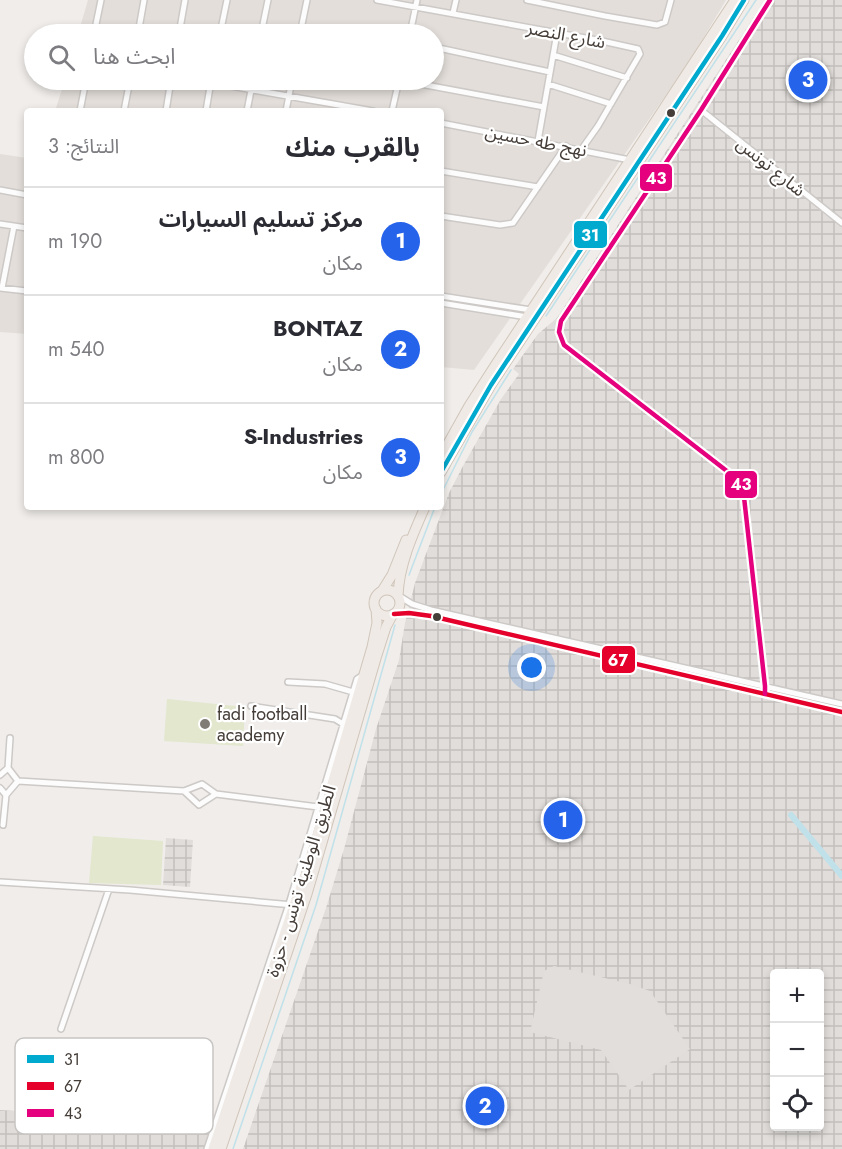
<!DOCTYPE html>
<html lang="ar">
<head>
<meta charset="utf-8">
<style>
	:root { --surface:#fff; --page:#f2f2f3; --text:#2b2b33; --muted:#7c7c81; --line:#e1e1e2; --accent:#2563eb }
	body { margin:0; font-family:Jost,"Noto Sans Arabic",sans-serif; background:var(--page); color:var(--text); direction:rtl }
	.controls { position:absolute; right:18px; bottom:18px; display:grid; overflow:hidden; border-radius:6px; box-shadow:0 3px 9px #0003 }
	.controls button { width:54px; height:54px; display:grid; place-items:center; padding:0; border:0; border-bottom:2px solid var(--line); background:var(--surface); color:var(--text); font:30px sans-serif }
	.you { position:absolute; left:532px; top:668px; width:21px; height:21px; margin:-15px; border:4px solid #fff; border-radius:50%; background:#1a73e8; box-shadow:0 0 0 9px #1a73e833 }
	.badge { display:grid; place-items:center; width:39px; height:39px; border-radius:50%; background:var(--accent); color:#fff; font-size:20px; font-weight:700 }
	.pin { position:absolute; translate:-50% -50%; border:3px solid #fff; box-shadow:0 2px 6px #0006 }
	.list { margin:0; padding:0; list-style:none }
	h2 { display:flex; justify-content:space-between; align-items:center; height:78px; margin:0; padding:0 24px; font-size:26px }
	h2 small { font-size:20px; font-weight:400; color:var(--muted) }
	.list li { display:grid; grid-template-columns:39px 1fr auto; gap:18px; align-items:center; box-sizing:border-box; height:108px; padding:0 24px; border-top:2px solid var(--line) }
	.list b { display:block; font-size:22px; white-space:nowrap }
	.list p { margin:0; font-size:20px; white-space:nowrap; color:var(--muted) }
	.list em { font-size:20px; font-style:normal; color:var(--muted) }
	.icon { flex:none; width:33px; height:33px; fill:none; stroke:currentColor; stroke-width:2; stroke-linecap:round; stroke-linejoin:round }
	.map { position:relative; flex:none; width:842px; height:1149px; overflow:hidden; direction:ltr }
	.search { position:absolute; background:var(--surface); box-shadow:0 3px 9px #0003; left:24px; top:24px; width:420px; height:66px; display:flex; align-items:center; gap:15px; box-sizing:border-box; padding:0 21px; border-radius:33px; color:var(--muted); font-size:22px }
	.panel { position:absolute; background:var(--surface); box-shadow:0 3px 9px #0003; left:24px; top:108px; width:420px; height:402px; border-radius:6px; direction:rtl }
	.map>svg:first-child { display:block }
	.residential { fill:#e3ded9 }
	.industrial { fill:url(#industrial-grid); fill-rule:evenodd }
	.green { fill:#e2e7cd }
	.parking { fill:#e1dedb }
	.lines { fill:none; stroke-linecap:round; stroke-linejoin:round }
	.stream { stroke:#c0e1e9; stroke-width:1.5 }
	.canal { stroke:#c0e1e9; stroke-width:6 }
	.street-casing { stroke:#ccc9c7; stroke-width:8 }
	.primary-casing { stroke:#d0c5ba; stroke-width:11 }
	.street { stroke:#fdfcfc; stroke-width:5 }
	.primary { stroke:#efeae5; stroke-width:9 }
	.bus-1-casing { stroke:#fff; stroke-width:9 }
	.bus-2-casing { stroke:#fff; stroke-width:9 }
	.bus-3-casing { stroke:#fff; stroke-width:9 }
	.bus-1 { stroke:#00a9ce; stroke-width:4.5 }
	.bus-2 { stroke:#e4002b; stroke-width:4.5 }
	.bus-3 { stroke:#e5007d; stroke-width:4.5 }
	.bus-dot { fill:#453d38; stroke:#fff; stroke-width:2 }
	.poi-dot { fill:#817b76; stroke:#fff; stroke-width:2 }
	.labels { text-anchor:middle; stroke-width:4.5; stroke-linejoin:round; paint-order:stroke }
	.street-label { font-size:18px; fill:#453d38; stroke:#fff }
	.poi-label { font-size:18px; fill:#453d38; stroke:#fff; text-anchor:start }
	.key { fill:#fff; stroke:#c7c5c3; stroke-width:1.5 }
	.key-label { font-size:16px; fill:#453d38 }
	.line-badge { stroke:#fff; stroke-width:2 }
	.badge-label { font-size:16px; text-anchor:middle; font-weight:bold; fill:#fff }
</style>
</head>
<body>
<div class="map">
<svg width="842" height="1149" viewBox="0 0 842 1149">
	<defs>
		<pattern id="industrial-grid" width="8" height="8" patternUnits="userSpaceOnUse" patternTransform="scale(1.5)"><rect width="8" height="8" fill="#e1ddda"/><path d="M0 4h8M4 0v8" fill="none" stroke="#c2bfbc"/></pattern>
	</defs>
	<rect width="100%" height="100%" fill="#f0edea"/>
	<path class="residential" d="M 88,0 L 726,0 L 689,62 L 474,370 L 441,367 L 441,111 L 55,111 L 65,80 L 434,80 L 434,34 L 78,34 Z
		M 0,154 L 27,158 L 27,334 L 0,332 Z"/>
	<path class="industrial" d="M 765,0 L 842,0 L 842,1149 L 243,1149 L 326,908 L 344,849 L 376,729 L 399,660 L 405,623 L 415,583 L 449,493 L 463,466 L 501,399 L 519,374 L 513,369 L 538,334 L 557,318 ZM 774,974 L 820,974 L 820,1126 L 774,1126 Z
		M 166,838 L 193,840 L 190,887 L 163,885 Z
		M 0,1110 L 128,1118 L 216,1123 L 206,1149 L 0,1149 Z"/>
	<path class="green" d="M 167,699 L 245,707 L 243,746 L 164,741 Z
		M 93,836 L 163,841 L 161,885 L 89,883 Z"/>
	<path class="parking" d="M 554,966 L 630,984 L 650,991 L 690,1049 L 629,1090 L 601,1050 L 530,1032 L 544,971 Z"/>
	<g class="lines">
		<path class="stream" d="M 546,316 L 756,0
			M 441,494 L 472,432 L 511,370
			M 409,575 L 435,507
			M 233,1149 L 316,905 L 395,625"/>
		<path class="canal" d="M 791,815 L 842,876"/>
		<defs>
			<path id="street" d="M 377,0 L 602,41 L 638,49 L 640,54 L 598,126 L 581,150
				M 527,0 L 605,16 L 657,25 L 665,22 L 671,0
				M 453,13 L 456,0
				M 94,34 L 101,0
				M 138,34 L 144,0
				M 179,34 L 185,0
				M 220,34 L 227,0
				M 261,34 L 268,0
				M 300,34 L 307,0
				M 410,34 L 417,0
				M 434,47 L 550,72
				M 553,55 L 627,78
				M 196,80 L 373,111
				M 399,80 L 544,107
				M 548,84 L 611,104
				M 701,110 L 842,223
				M 80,111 L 86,80
				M 124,111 L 130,80
				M 166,111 L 171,80
				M 206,111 L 211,81
				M 247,111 L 253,80
				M 286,111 L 292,80
				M 392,111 L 399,80
				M 441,123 L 630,160
				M 538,141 L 557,33
				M 441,171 L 538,187
				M 0,190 L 27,195
				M 441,216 L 500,225 L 513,223 L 566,146
				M 0,224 L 27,228
				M 0,288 L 27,291
				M 2,288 L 14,226
				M 441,296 L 531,310
				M 441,303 L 527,317
				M 399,596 L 412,604 L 431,610 L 842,704
				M 394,614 L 409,613 L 431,616 L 842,712
				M 288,682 L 325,684 L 353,692
				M 765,694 L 765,686 L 744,497 L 742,486 L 732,475 L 564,345 L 559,332 L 561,321 L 701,110 L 770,0
				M 251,706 L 335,719 L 343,724
				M 10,738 L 8,768 L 18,781
				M 0,775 L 8,768
				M 18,781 L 184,791 L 202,784 L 216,794 L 318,807
				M 0,788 L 6,795
				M 184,791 L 199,805 L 216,794
				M 3,825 L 6,795 L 18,781
				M 0,882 L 130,890 L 293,905
				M 61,1029 L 109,889
				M 207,1149 L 289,904 L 357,679 L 363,675"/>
			<path id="primary" d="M 441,456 L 469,406 L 496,364 L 735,0
				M 441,472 L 491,385 L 722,36 L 744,0
				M374 603a13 13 0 1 1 26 0a13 13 0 1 1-26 0Z
				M 382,591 L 392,575 L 406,540
				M 398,596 C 399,565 413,534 425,507
				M 213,1149 L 294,905 L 306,873 L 372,647 L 377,623 L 376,609
				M 221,1149 L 307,894 L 377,655 L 386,627 L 393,614"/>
		</defs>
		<use href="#street" class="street-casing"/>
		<use href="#primary" class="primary-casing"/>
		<use href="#street" class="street"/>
		<use href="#primary" class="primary"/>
		<defs>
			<path id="bus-1" d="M 441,472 L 491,385 L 722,36 L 744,0"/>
			<path id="bus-2" d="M 394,614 L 409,613 L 431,616 L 842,712"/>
			<path id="bus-3" d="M 765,694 L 765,686 L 744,497 L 742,486 L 732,475 L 564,345 L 559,332 L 561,321 L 701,110 L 770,0"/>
		</defs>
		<use href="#bus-1" class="bus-1-casing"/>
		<use href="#bus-2" class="bus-2-casing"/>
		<use href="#bus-3" class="bus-3-casing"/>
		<use href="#bus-1" class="bus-1"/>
		<use href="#bus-2" class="bus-2"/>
		<use href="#bus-3" class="bus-3"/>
	</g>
	<g class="bus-dot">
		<circle cx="671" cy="113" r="5"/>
		<circle cx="437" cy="617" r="5"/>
	</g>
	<circle class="poi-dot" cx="205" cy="724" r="6"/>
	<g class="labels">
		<g class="street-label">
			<text transform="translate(566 35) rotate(11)" y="6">شارع النصر</text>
			<text transform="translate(536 141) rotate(11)" y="6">نهج طه حسين</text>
			<text transform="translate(771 167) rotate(39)" y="6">شارع تونس</text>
			<text transform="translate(301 881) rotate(-73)" y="6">الطريق الوطنية تونس - حزوة</text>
		</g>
		<g class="poi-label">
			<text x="217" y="720">fadi football<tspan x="217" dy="21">academy</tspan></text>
		</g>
	</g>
	<rect x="15" y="1038" width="198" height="96" rx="9" class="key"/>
	<rect x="27" y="1055" width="27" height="8" fill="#00a9ce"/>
	<rect x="27" y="1082" width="27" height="8" fill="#e4002b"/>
	<rect x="27" y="1109" width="27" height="8" fill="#e5007d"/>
	<g class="key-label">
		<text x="64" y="1065">31</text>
		<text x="64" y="1092">67</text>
		<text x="64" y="1119">43</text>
	</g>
	<g class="line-badge">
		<rect x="639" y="163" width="34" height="29" rx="6" fill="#e5007d"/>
		<rect x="573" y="220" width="35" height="29" rx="6" fill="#00a9ce"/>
		<rect x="724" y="470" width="34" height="29" rx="6" fill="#e5007d"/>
		<rect x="601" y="645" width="35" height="29" rx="6" fill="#e4002b"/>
	</g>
	<g class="badge-label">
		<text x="656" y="184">43</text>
		<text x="590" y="241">31</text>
		<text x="741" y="490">43</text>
		<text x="618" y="666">67</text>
	</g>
</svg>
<div class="controls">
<button>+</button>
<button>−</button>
<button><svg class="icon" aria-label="locate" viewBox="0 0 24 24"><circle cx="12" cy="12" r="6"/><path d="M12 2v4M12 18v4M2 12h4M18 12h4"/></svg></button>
</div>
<div class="you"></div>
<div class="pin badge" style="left:563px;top:820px">1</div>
<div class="pin badge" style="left:485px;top:1106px">2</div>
<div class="pin badge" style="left:808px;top:80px">3</div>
<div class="search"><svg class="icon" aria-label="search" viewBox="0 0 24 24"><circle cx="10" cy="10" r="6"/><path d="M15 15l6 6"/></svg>ابحث هنا</div>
<section class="panel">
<h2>بالقرب منك<small>النتائج: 3</small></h2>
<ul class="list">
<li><span class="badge">1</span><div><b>مركز تسليم السيارات</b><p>مكان</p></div><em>190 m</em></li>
<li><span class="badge">2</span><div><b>BONTAZ</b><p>مكان</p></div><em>540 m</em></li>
<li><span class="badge">3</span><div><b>S-Industries</b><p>مكان</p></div><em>800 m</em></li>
</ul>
</section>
</div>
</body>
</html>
